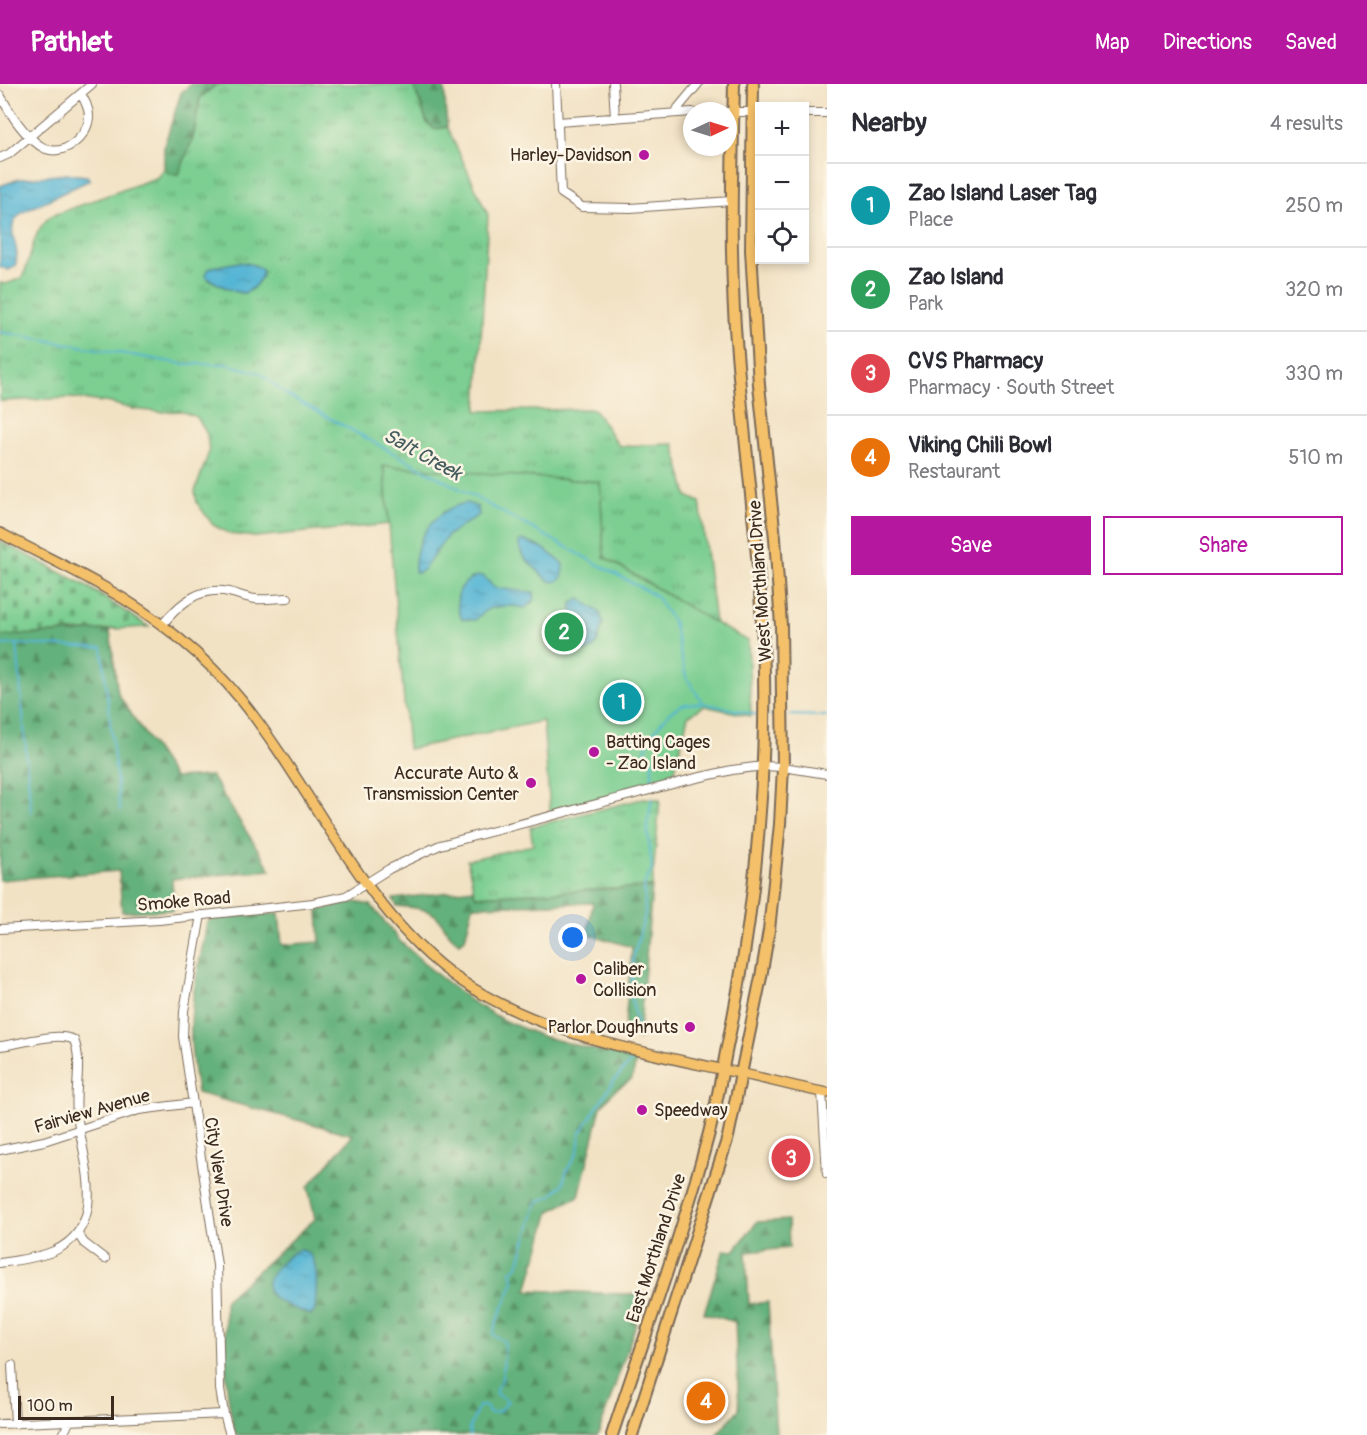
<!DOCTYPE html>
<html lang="en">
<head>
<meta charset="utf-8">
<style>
	:root { --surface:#fff; --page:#f7f7f7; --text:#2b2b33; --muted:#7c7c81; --line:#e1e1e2; --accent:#b5179e }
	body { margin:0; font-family:Pangolin,sans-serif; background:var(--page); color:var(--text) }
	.controls { position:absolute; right:18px; top:18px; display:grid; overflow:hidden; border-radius:0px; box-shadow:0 3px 9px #0003 }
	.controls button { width:54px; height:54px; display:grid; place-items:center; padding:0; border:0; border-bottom:2px solid var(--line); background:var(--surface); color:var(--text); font:30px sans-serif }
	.compass { position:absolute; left:683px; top:18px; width:54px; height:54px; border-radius:50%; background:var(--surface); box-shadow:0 3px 9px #0003; rotate:86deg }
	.scale { position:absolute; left:18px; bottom:15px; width:96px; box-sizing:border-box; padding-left:6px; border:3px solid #3b2a1e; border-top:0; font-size:16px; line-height:21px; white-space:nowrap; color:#3b2a1e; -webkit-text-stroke:4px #fcf5e5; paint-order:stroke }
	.you { position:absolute; left:573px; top:854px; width:21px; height:21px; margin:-15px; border:4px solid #fff; border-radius:50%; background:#1a73e8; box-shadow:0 0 0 9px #1a73e833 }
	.badge { display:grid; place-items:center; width:39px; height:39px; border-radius:50%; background:var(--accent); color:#fff; font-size:20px; font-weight:700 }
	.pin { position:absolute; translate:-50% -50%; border:3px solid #fff; box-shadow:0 2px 6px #0006 }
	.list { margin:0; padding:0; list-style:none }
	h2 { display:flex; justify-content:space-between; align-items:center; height:78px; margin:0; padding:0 24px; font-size:26px }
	h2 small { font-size:20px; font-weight:400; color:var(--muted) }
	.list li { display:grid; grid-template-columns:39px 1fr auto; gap:18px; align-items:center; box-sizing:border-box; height:84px; padding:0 24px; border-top:2px solid var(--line) }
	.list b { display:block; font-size:22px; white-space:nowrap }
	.list p { margin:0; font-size:20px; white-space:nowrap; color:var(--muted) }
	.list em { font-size:20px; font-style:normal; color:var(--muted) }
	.actions { display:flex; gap:12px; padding:18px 24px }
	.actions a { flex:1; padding:14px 0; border:2px solid var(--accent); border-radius:0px; text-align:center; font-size:21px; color:var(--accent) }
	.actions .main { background:var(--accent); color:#fff }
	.icon { flex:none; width:33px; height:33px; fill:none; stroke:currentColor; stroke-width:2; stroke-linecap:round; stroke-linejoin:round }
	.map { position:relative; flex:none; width:827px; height:1351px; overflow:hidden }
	header { display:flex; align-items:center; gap:36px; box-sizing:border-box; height:84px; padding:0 30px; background:var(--accent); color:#fff }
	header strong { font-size:28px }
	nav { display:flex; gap:33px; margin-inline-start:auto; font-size:21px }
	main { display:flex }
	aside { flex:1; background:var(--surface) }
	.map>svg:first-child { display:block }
	.grass { fill:url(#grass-tufts); stroke:#5b7c58; stroke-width:1.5; fill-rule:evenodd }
	.forest { fill:url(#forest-firs); stroke:#506e4c; stroke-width:1.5 }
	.cemetery { fill:url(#cemetery-stones); stroke:#5b7c58; stroke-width:1.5 }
	.green { fill:#7bce91; stroke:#5b7c58; stroke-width:1.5 }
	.water { fill:url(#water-ripples); stroke:#487079; stroke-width:1.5 }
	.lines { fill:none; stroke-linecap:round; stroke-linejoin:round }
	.stream { stroke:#55b5d4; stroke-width:2 }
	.minor-casing { stroke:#7b6a58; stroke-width:10 }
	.major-casing { stroke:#7b6a58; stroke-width:12 }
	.highway-casing { stroke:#7b6a58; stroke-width:14 }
	.minor { stroke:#fff; stroke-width:8 }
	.major { stroke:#f4c16a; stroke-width:9 }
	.highway { stroke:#f4c16a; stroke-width:10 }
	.poi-dot { fill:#b5179e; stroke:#fcf5e5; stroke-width:2 }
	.labels { text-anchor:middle; stroke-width:5; stroke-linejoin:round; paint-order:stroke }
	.poi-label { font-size:18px; fill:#3b2a1e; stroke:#fcf5e5; text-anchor:end }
	.street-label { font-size:18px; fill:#3b2a1e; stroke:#fcf5e5 }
	.water-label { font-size:20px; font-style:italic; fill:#445b5e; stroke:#fcf5e5 }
</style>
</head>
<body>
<header>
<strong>Pathlet</strong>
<nav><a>Map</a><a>Directions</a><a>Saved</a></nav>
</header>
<main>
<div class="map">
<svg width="827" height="1351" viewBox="0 0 827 1351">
	<defs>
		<pattern id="grass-tufts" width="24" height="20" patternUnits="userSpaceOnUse" patternTransform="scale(1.5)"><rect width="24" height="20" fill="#7bce91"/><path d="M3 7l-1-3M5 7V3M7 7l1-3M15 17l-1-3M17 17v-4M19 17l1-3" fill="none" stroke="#66a776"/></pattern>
		<pattern id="forest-firs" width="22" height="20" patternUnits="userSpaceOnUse" patternTransform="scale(1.5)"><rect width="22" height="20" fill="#64b17b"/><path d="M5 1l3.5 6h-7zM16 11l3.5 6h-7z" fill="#549064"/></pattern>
		<pattern id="cemetery-stones" width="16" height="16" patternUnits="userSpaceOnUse" patternTransform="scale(1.5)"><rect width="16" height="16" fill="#7bce91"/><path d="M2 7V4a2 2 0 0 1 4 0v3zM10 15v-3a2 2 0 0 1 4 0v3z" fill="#66a776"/></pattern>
		<pattern id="water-ripples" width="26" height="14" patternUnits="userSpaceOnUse" patternTransform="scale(1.5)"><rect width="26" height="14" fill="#55b5d4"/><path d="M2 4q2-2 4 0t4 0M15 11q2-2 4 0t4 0" fill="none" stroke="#4893ab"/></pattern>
	</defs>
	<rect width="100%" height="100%" fill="#fcf5e5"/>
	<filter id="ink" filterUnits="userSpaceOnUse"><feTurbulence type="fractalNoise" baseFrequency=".0167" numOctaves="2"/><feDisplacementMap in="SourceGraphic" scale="12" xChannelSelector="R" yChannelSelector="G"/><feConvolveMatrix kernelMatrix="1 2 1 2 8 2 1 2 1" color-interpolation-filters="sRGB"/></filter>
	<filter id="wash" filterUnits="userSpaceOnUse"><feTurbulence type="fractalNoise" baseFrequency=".008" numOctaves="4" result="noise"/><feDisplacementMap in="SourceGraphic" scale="24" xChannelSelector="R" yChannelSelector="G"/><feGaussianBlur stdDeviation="1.35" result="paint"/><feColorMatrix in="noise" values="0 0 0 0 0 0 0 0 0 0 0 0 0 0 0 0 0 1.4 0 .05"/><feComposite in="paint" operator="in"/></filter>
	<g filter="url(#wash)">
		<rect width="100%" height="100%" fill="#f2e2c4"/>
		<path class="grass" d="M 217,0 L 413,0 L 427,38 L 434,45 L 447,43 L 488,131 L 477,327 L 594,325 L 619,362 L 674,360 L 687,412 L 700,418 L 715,539 L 604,473 L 600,398 L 384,382 L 389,440 L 255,453 L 230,450 L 213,441 L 197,419 L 195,407 L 209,368 L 207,350 L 197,333 L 180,327 L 161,328 L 132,325 L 111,319 L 72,314 L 0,317 L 0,199 L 6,200 L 22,194 C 33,173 31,147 51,132 L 158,93 L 164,85 L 170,90 L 193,54 L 200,14 ZM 262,192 L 244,209 L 229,205 L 208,195 Z
			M 646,714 L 660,716 L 652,803 L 475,812 L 467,776 L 533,761 L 530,743 Z"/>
		<path class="forest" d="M 191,0 L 217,0 L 200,14 L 193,54 L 179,90 L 170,90 L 164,85 L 164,62 L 175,28 L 181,9 Z
			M 413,0 L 444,0 L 447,43 L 434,45 L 427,38 Z
			M 110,546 L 118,610 L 174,694 L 211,692 L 271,786 L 172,795 L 174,826 L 122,828 L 119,787 L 0,796 L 0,552 Z
			M 652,803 L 639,955 L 624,951 L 632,863 L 587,850 L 593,819 L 473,822 L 465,855 L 460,859 C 448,853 446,843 438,834 C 429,823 410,824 397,822 L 393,815 L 473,805 L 476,812 Z
			M 355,818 L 371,821 L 400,857 L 434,888 L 471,917 L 503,936 L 541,952 L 592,965 L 637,973 L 632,995 L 615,1006 L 601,1023 L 579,1112 L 550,1127 L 527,1206 L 646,1211 L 598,1351 L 236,1351 C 223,1307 225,1262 225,1216 L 315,1135 L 308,1103 L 353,1051 L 197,1009 C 194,988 190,967 191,945 C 191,909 201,873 207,839 L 213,834 L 279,829 L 282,861 L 320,858 L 318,826 Z
			M 788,1136 L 789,1164 L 746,1168 L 749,1220 L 768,1218 L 776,1351 L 716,1351 L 739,1325 L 735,1238 L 704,1229 L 724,1166 L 734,1167 L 757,1138 Z"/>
		<path class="cemetery" d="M 0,457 L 85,501 L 149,543 L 0,552 Z"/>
		<path class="green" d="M 384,382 L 600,398 L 604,473 L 715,539 L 748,557 L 751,632 L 704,622 L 688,632 L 672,698 L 550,728 L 543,637 L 408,665 Z"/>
		<path class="water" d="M 67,90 L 87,92 L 90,96 L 23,128 C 0,146 23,158 15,182 L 9,186 L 0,183 L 0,102 L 19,95 Z
			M 239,178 C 245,179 257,180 261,185 C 266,192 251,208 244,209 C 236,210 212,197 205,192 L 207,186 L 213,183 Z
			M 467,419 L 478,423 L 479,431 L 448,451 L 424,485 L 418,489 L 415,487 C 413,455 436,424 467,419 Z
			M 522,456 L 543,464 L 562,479 C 566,487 562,501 550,497 C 546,496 542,491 539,488 C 530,478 519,473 519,458 Z
			M 477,492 L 483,492 L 495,504 L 534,509 L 534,516 C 523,529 525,522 512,522 C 506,521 497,523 491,524 C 485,526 480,532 475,536 L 462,535 C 453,517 457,499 477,492 Z
			M 580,515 L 600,529 L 603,539 C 599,550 597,574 578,566 L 571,536 L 572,519 Z
			M 298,1166 C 323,1165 316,1210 315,1227 L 311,1231 C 290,1222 250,1213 276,1184 C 283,1177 288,1171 298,1166 Z"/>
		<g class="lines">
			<path class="stream" d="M 0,248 L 183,280 L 226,280 L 260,289 L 287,311 L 656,512 L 673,538 L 686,593 L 703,619 L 758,631
				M 17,560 L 31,729
				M 0,561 L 17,560 L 102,564 L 120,727
				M 770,631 L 777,631
				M 789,631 L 827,632
				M 652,696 L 652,678 L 645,667 C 649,653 667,626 682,621 C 688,619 696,620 702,619
				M 638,945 L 631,913 L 633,875 L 645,830 L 644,801 L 652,785 L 647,741 L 652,714
				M 470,1351 L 469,1345 L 479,1322 L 486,1322 L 489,1329 L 498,1328 L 508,1317 L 496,1310 L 496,1304 L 502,1296 L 505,1258 L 493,1251 L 497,1237 L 514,1198 L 511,1187 L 518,1182 L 537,1118 L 552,1111 L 563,1100 L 566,1088 L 578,1067 L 580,1050 L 613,998 L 631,977"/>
		</g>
	</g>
	<g filter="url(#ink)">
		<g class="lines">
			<defs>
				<path id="minor" d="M 556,0 L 561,109 L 582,123 L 630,124 L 732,117
					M 613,0 L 615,34
					M 0,11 C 10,29 26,56 46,65 C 66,72 89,51 89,32 C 89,24 85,17 81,10
					M 728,28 L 760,28
					M 676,29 L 678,24 L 698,0
					M 804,29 L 827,29
					M 558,38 L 692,28
					M 0,74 L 9,70 L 92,0
					M 162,541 C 179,520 199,502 229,508 C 238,510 246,514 256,515 C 266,516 278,514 288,514
					M 201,831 L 184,927 L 183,953 L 217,1181 L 220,1305 L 224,1330 L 230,1351
					M 0,845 L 159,836 L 313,819 L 346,812 L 389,785 L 440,761 L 688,696 L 732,686 L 763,682 L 783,683 L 827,690
					M 0,962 C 21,960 57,947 74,956 C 83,978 74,1006 77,1029 C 82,1076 111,1141 54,1167 C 38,1174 18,1176 0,1179
					M 822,1008 L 827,1090
					M 0,1066 L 44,1057 L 139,1026 L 193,1019
					M 78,1150 L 84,1159 L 105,1175
					M 12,1281 L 15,1340
					M 0,1340 L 224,1330
					M 63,1351 L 69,1338"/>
				<path id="major" d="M 0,449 C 34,467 69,483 102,502 C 154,531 205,571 242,617 C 313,705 366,832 460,896 C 536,948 632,966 720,985 C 756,992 791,1002 827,1009"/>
				<path id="highway" d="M 612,1351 C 645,1251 682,1151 709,1049 C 716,1023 721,995 726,968 C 749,860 762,750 764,640 C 767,516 747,392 737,269 C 729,179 732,90 734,0
					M 632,1351 L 728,1053 L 761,893 L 769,846 L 780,740 L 783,683 L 781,542 L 775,454 L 759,301 L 751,166 L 753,0"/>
			</defs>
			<use href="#minor" class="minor-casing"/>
			<use href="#major" class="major-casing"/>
			<use href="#highway" class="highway-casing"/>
			<use href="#minor" class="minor"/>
			<use href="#major" class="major"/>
			<use href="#highway" class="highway"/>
		</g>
	</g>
	<g class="poi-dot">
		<circle cx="644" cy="71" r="6"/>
		<circle cx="594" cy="668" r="6"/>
		<circle cx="531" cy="699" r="6"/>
		<circle cx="581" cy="895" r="6"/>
		<circle cx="690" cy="943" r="6"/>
		<circle cx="642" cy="1026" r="6"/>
	</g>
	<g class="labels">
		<g class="poi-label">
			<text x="632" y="77">Harley-Davidson</text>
			<text x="606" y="664" text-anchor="start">Batting Cages<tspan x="606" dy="21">- Zao Island</tspan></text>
			<text x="519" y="695">Accurate Auto &amp;<tspan x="519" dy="21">Transmission Center</tspan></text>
			<text x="593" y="891" text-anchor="start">Caliber<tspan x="593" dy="21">Collision</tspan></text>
			<text x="678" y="949">Parlor Doughnuts</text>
			<text x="654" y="1032" text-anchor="start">Speedway</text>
		</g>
		<g class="street-label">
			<text transform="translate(760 497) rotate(-94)" y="6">West Morthland Drive</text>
			<text transform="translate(184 817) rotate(-5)" y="6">Smoke Road</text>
			<text transform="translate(92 1027) rotate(-16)" y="6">Fairview Avenue</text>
			<text transform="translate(219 1088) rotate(81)" y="6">City View Drive</text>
			<text transform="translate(656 1164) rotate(-72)" y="6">East Morthland Drive</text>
		</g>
		<g class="water-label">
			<text transform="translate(423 370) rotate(29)" y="7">Salt Creek</text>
		</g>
	</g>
</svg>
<div class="controls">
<button>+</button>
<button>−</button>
<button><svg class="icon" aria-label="locate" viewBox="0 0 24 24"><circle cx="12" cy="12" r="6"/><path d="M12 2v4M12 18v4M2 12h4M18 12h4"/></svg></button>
</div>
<svg class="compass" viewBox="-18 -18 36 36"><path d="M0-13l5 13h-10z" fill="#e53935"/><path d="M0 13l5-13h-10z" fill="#7c7c81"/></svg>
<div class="scale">100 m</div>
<div class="you"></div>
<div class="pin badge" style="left:622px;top:618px;background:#0f9aa8">1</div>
<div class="pin badge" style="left:564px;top:548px;background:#2e9e5b">2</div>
<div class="pin badge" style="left:791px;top:1074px;background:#e0444e">3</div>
<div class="pin badge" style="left:706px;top:1317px;background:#e8710a">4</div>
</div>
<aside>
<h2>Nearby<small>4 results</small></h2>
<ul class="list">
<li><span class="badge" style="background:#0f9aa8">1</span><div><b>Zao Island Laser Tag</b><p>Place</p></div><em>250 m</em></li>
<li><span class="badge" style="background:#2e9e5b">2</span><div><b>Zao Island</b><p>Park</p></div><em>320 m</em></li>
<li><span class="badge" style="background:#e0444e">3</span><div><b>CVS Pharmacy</b><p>Pharmacy · South Street</p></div><em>330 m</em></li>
<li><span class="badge" style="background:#e8710a">4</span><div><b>Viking Chili Bowl</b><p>Restaurant</p></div><em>510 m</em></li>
</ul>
<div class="actions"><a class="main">Save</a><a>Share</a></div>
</aside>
</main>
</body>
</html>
